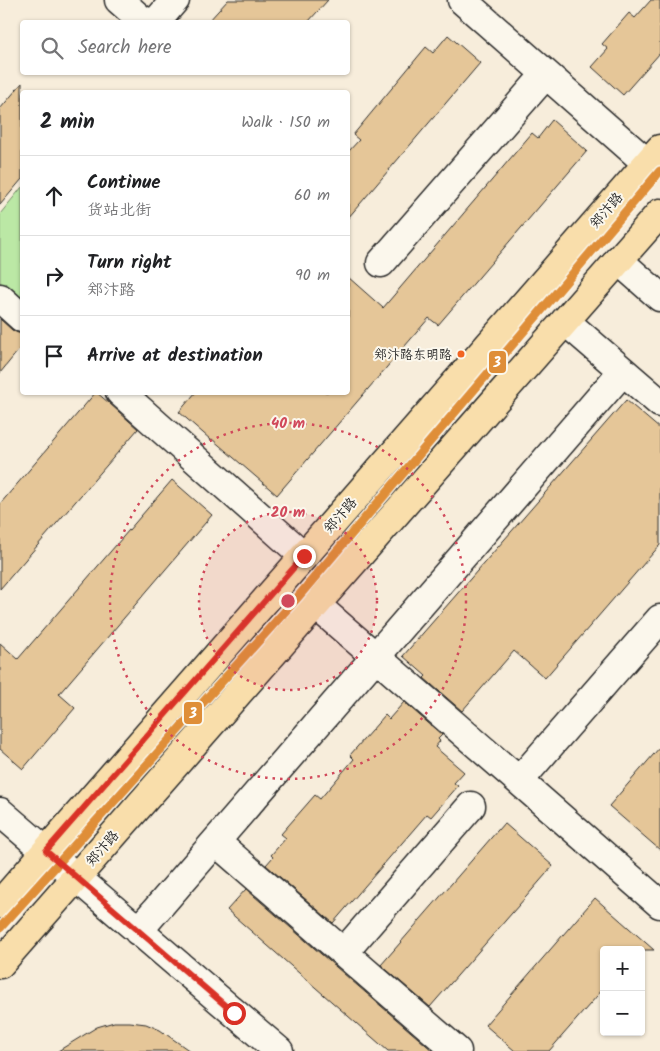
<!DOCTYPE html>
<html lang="en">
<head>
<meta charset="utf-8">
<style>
	:root { --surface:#fff; --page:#f2f2f2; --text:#202124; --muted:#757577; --line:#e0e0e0 }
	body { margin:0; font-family:Kalam,"LXGW WenKai TC",sans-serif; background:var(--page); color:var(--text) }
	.controls { position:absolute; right:15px; bottom:15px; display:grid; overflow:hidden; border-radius:5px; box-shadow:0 1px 4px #0004 }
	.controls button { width:45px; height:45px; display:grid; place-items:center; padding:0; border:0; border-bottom:1px solid var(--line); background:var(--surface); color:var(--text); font:25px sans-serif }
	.stop { position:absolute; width:15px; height:15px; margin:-11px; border:4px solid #d93025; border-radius:50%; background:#fff }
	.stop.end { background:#d93025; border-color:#fff; box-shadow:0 1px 5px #0008 }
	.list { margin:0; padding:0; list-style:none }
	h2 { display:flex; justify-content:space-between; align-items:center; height:65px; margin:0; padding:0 20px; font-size:21px }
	h2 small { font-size:16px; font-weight:400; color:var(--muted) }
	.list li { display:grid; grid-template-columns:32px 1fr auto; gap:15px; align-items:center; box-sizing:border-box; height:80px; padding:0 20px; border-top:1px solid var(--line) }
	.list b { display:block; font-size:19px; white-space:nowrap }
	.list p { margin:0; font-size:16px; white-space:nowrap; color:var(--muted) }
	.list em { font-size:16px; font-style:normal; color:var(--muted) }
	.icon { flex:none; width:28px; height:28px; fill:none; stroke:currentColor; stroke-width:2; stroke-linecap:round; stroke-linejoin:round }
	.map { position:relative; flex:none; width:660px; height:1051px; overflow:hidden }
	.search { position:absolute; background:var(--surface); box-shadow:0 1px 4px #0004; left:20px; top:20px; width:330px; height:55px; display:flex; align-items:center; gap:12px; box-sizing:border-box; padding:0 18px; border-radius:5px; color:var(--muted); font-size:19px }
	.panel { position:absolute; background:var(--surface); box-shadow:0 1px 4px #0004; left:20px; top:90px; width:330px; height:305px; border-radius:5px }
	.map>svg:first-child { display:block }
	.green { fill:#bbe8a5; stroke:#738a68 }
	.building { fill:#e5c698; stroke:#2b2b2b }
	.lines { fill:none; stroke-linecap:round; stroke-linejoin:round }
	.minor-casing { stroke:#2b2b2b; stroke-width:31 }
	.major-casing { stroke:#2b2b2b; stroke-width:31 }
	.minor { stroke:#fbf7ec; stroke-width:28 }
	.major { stroke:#f9deab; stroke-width:28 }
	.metro-1-casing { stroke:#fbf7ec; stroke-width:12 }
	.metro-1 { stroke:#df8e38; stroke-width:9 }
	.route { stroke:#d93025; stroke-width:6 }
	.ring { fill:none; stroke:#d1495b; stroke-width:2.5; stroke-dasharray:2.5 5 }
	.bus-dot { fill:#f26522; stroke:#fbf7ec; stroke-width:2 }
	.labels { text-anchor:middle; stroke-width:4; stroke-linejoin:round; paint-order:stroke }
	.bus-label { font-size:13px; fill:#2b2b2b; stroke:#fbf7ec; text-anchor:end }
	.street-label { font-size:14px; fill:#2b2b2b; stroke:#fbf7ec }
	.centre { fill:#d1495b; stroke:#fbf7ec; stroke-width:2.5 }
	.ring-label { font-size:15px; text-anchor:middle; font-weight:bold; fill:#d1495b; stroke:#fbf7ec; stroke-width:4; stroke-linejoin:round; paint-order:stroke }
	.line-badge { stroke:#fbf7ec; stroke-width:2 }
	.badge-label { font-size:14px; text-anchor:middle; font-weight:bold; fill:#fff }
</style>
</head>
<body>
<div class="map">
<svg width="660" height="1051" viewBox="0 0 660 1051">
	<rect width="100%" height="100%" fill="#f7eddb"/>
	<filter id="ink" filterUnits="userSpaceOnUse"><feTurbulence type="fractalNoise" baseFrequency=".02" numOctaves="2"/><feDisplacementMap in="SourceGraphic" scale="10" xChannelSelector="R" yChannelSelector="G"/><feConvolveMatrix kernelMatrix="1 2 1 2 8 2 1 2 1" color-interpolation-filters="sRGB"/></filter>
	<g filter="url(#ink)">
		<path class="green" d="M 22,187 L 22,301 L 0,282 L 0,214 Z"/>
		<path class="building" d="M 228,0 L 328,0 L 308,22 L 208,22 Z
			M 651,0 L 660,0 L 660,53 L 623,95 L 592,67 L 608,49 L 602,44 L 629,13 L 635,18 Z
			M 448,35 L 480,63 L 348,218 L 348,152 L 359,140 L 353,135 L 426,47 L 433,53 Z
			M 22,83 L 22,179 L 0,205 L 0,109 Z
			M 552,120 L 587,151 L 438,325 L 429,318 L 277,495 L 212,439 L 211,440 L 179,412 L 196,392 L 348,392 L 348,277 L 383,308 L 532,133 L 538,138 Z
			M 0,319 L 12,330 L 18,333 L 22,333 L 22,346 L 0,373 Z
			M 96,392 L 109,403 L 138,429 L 0,589 L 0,504 Z
			M 626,400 L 660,429 L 660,545 L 545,678 L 514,651 L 462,711 L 424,678 L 426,676 L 403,656 Z
			M 172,480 L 212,515 L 59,694 L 75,708 L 23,769 L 0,749 L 0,643 L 18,659 Z
			M 404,702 L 442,735 L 438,739 L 440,741 L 435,747 L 464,772 L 454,783 L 458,786 L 431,817 L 427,814 L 333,923 L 266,865 L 273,857 L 271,855 L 286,838 L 281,834 L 315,795 L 320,799 L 354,759 L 350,755 L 385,715 L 389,719 Z
			M 660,747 L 660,850 L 609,806 Z
			M 504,823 L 553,866 L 430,1007 L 381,965 Z
			M 246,889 L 433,1051 L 388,1051 L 227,910 Z
			M 595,898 L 654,950 L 604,950 L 604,988 L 549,1051 L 515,1051 L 485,1025 Z
			M 114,1022 L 130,1022 L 146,1024 L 160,1030 L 190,1051 L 58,1051 L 97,1027 Z"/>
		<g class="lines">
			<defs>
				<path id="minor" d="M 119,0 L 144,22 L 157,21 L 175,0
					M 462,0 L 647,163
					M 618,260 L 660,297
					M 381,263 L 546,74
					M 0,298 L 22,318
					M 565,321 L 660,403
					M 120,392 L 304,556
					M 316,605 L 519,781 L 660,619
					M 519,781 L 660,904
					M 0,812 L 279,1051
					M 216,842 L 457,1051
					M 138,931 L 623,371
					M 344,952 L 471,806"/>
				<path id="major" d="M 0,904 L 660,149
					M 0,964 L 660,213"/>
			</defs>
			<use href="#minor" class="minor-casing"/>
			<use href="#major" class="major-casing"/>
			<use href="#minor" class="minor"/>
			<use href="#major" class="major"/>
			<defs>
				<path id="metro-1" d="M 0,928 L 297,598 L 660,171"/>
			</defs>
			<use href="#metro-1" class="metro-1-casing"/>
			<use href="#metro-1" class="metro-1"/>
		</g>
	</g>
	<g class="lines" filter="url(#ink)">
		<path class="route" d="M 234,1013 L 46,851 L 304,556"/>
	</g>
	<circle cx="288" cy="601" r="89" fill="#d1495b" fill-opacity=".12"/>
	<g class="ring">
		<circle cx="288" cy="601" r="89"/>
		<circle cx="288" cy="601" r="178"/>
	</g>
	<circle class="bus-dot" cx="461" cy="354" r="4.5"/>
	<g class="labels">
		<g class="bus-label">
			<text x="452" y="359">郑汴路东明路</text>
		</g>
		<g class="street-label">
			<text transform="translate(606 210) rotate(-49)" y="5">郑汴路</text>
			<text transform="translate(340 515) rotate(-49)" y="5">郑汴路</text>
			<text transform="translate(102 848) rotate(-49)" y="5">郑汴路</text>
		</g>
	</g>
	<circle cx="288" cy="601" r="8" class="centre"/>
	<g class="ring-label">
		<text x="288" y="428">40 m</text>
		<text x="288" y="517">20 m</text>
	</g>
	<g class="line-badge">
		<rect x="488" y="350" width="19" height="24" rx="5" fill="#df8e38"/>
		<rect x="183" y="701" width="20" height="24" rx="5" fill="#df8e38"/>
	</g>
	<g class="badge-label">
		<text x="497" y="367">3</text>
		<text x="193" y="718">3</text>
	</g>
</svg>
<div class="controls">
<button>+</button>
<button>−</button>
</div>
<div class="stop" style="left:234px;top:1013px"></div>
<div class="stop end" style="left:304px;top:556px"></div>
<div class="search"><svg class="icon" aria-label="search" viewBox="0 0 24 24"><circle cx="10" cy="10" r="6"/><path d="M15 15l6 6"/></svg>Search here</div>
<section class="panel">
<h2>2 min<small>Walk · 150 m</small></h2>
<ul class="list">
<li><svg class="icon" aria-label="ahead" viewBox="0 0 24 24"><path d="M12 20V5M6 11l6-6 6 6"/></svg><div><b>Continue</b><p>货站北街</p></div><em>60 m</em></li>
<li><svg class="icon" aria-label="right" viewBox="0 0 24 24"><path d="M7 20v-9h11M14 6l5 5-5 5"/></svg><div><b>Turn right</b><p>郑汴路</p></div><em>90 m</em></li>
<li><svg class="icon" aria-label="arrive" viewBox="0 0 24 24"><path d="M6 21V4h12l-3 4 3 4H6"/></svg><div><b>Arrive at destination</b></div></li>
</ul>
</section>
</div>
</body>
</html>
